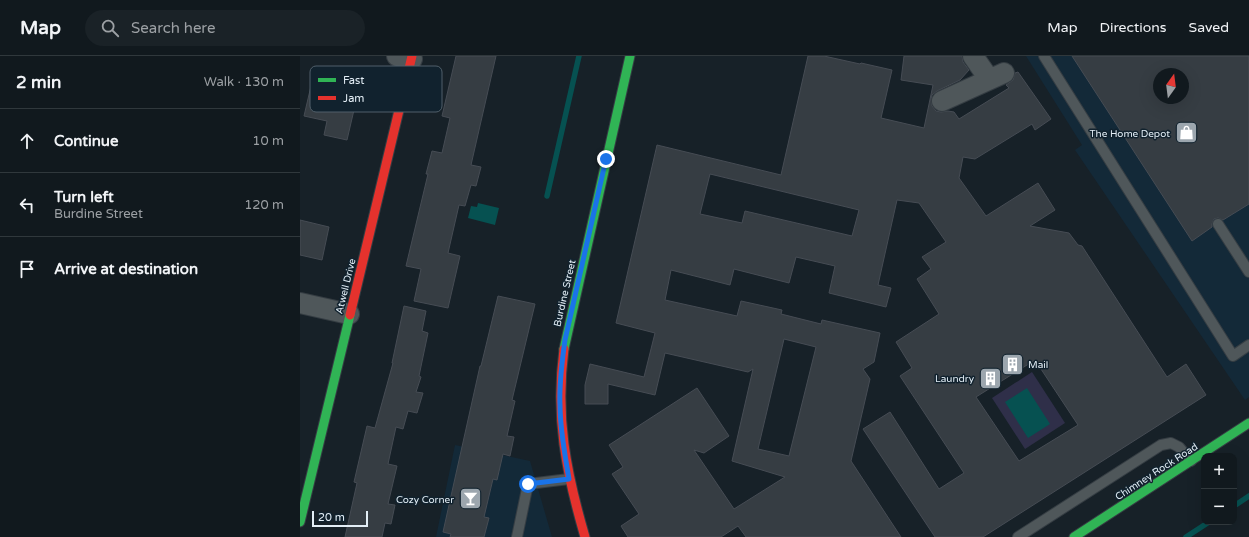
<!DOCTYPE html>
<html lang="en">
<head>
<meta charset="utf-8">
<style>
	:root { --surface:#11191e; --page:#1a2227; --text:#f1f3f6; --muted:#9ca0a4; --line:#30383c }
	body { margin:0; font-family:"Varela Round",sans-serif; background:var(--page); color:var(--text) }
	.controls { position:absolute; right:12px; bottom:12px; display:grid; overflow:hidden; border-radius:8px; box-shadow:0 4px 16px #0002 }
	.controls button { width:36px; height:36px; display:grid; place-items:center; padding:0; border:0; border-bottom:1px solid var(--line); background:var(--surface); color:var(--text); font:20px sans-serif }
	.compass { position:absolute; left:853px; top:12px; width:36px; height:36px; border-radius:50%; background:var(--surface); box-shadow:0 4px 16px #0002; rotate:14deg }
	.scale { position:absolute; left:12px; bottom:10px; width:56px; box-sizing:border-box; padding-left:4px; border:2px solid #e3eef6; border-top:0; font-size:11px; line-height:14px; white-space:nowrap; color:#e3eef6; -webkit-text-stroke:3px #11222e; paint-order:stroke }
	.stop { position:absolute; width:12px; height:12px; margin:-9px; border:3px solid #1a73e8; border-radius:50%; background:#fff }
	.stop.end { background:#1a73e8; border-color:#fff; box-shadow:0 1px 4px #0008 }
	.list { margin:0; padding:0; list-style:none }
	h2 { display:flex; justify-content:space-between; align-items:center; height:52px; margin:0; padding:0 16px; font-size:17px }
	h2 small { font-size:13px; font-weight:400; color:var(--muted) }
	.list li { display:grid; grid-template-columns:26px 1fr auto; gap:12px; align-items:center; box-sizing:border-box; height:64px; padding:0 16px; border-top:1px solid var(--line) }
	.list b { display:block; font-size:15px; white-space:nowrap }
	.list p { margin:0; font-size:13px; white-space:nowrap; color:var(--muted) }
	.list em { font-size:13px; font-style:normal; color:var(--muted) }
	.icon { flex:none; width:22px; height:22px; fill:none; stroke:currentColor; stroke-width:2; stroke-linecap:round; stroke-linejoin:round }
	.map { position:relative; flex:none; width:949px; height:481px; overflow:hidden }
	header { display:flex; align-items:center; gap:24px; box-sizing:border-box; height:56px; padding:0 20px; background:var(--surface); border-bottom:1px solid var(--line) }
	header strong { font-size:19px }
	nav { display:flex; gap:22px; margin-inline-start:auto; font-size:14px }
	.search { width:280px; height:36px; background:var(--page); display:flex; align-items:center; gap:10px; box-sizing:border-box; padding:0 14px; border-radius:22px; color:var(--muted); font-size:15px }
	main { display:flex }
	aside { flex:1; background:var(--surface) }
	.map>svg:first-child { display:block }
	.built { fill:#132938; fill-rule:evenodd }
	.green { fill:#2f2f49 }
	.water { fill:#065151 }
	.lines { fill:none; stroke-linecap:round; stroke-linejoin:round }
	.stream { stroke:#065151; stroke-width:5.5 }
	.building { fill:#363d43; stroke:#464c54; fill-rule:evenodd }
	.lane-casing { stroke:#353d43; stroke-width:12 }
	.street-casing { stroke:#353d43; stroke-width:22 }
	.fast-casing { stroke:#353d43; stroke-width:11 }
	.jam-casing { stroke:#353d43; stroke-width:11 }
	.lane { stroke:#4f575a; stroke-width:10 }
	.street { stroke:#4f575a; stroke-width:20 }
	.fast { stroke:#30b455; stroke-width:9 }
	.jam { stroke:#e5322d; stroke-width:9 }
	.route { stroke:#1a73e8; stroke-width:5 }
	.labels { text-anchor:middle; stroke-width:3; stroke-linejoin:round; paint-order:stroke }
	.poi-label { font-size:10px; fill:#e3eef6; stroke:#11222e; text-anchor:end }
	.street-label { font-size:10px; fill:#e3eef6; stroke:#11222e }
	.key { fill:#11222e; stroke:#505f6a; stroke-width:1 }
	.key-label { font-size:11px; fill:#e3eef6 }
</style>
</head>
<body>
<header>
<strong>Map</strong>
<div class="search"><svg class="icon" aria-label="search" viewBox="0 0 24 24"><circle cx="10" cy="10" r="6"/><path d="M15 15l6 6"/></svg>Search here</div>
<nav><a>Map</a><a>Directions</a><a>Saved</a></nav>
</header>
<main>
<aside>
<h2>2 min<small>Walk · 130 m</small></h2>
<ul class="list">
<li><svg class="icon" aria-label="ahead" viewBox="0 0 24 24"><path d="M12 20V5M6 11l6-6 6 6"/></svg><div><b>Continue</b></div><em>10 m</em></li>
<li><svg class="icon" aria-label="left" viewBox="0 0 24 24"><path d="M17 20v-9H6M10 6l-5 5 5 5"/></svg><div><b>Turn left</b><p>Burdine Street</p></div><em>120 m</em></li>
<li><svg class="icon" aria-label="arrive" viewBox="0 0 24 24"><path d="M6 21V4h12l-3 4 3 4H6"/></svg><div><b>Arrive at destination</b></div></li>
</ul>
</aside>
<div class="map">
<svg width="949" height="481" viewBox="0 0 949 481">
	<rect width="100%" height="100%" fill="#172128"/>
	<path class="built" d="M 726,0 L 949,0 L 949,341 L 945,344 L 775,94 L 782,89 ZM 859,18 L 883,18 L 883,42 L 859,42 Z
		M 155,389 L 230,405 L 252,481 L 136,481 Z"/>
	<path class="green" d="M 732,316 L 765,367 L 725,393 L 692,342 Z"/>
	<path class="water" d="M 178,147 L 199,152 L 195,169 L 168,162 L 171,150 L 177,151 Z
		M 727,332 L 750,368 L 728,382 L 705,346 Z"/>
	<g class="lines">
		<path class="stream" d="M 247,140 L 279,0
			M 934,450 L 949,440
			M 886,481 L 909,466"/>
	</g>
	<path class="building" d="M 156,0 L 196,0 L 171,109 L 181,111 L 176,130 L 171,129 L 165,150 L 159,149 L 148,197 L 160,200 L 148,252 L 114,245 L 121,213 L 106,210 L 128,118 L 126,118 L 132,95 L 142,97 L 150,62 L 142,60 Z
		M 508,0 L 524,0 L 560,8 L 561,7 L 592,14 L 581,62 L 624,72 L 633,29 L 601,24 L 604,0 L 662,0 L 663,6 L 669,14 L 660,24 L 637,35 L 632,39 L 631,44 L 632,50 L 636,55 L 641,56 L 648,55 L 654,56 L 659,63 L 709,32 L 706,29 L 713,24 L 715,17 L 718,16 L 751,63 L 735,74 L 732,68 L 675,103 L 663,101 L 659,122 L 686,160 L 738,127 L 755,154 L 730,170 L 769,177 L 778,189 L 782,190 L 867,321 L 886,308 L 906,339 L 683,481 L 635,481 L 563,373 L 590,356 L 639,433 L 664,417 L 600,320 L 612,312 L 596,286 L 639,258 L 617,223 L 631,213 L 622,201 L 646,186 L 619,147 L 597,144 L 578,229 L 591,232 L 586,251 L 529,237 L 535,210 L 496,201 L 489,227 L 434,213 L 430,229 L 371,214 L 365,244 L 437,260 L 441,245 L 482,254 L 481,258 L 521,268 L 522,264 L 580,277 L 574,306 L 563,313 L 570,323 L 551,405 L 601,481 L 446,481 L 438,470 L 421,481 L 328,481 L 321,470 L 339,458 L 312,418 L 323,411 L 309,389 L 397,332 L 429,380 L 404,397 L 394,394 L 434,453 L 485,421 L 432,405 L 453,313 L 448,316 L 365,297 L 355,339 L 308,328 L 308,348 L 285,348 L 285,329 L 290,308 L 344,321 L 355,277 L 316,267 L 357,89 L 481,119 ZM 410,118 L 559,154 L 552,180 L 445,155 L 442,167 L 400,158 ZM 484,283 L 516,291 L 489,400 L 458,393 ZM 735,304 L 778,369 L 719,405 L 676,341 Z
		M 772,0 L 949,0 L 949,148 L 923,164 L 918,162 L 914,163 L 912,168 L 912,171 L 892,185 ZM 859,18 L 883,18 L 883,42 L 859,42 Z
		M 11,30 L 57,41 L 47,84 L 24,79 L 27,65 L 4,60 Z
		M 0,164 L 29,171 L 22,204 L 0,199 Z
		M 198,240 L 235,248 L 212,344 L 215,345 L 207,380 L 214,381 L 210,400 L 203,398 L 197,424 L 193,423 L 184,461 L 189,462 L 184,481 L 150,481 L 151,478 L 143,476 L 180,310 L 181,310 Z
		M 104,250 L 126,255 L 122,275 L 128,277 L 119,320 L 121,321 L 116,336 L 123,337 L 117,357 L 108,355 L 103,373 L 96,371 L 88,408 L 97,410 L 88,448 L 95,449 L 91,468 L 85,467 L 82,481 L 45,481 L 57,427 L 54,426 L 67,370 L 75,372 L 93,307 L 92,307 Z"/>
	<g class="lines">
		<defs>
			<path id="lane" d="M 744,0 L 933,300 L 949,289
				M 918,168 L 949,216
				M 217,481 L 228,428 L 269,423
				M 718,481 L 861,389 L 871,387 L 879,391 L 891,405"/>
			<path id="street" d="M 97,0 L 112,3
				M 673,0 L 689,23
				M 642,45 L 704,17
				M 0,247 L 49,258"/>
			<path id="fast" d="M 264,293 L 330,0
				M 0,466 L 50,259
				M 774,481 L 949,367"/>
			<path id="jam" d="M 50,259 L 112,0
				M 264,293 C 255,361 266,416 285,481"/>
		</defs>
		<use href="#lane" class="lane-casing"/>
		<use href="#street" class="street-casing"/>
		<use href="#fast" class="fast-casing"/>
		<use href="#jam" class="jam-casing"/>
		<use href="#lane" class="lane"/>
		<use href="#street" class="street"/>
		<use href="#fast" class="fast"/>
		<use href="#jam" class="jam"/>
	</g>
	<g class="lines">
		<path class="route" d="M 228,428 L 269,423 C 265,399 260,374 260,349 C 259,327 262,305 265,284 L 306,103"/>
	</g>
	<defs>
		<symbol id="shop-square" viewBox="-11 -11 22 22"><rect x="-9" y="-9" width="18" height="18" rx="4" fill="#9ca6ae" stroke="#11222e"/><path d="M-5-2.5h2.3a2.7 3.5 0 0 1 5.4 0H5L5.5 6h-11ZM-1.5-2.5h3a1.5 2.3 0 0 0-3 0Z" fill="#fff"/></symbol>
		<symbol id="building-square" viewBox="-11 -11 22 22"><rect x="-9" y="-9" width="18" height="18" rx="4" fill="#9ca6ae" stroke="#11222e"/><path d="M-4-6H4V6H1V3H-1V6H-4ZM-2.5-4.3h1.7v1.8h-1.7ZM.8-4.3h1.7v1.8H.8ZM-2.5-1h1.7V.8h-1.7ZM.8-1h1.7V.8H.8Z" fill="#fff"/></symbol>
		<symbol id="bar-square" viewBox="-11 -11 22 22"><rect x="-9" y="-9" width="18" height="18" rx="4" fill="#9ca6ae" stroke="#11222e"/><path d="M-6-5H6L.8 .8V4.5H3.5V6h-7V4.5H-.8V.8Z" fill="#fff"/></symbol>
	</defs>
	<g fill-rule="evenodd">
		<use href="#shop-square" x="874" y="64" width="25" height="25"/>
		<use href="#building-square" x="700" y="296" width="25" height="25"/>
		<use href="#building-square" x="678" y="310" width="25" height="25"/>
		<use href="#bar-square" x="158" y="430" width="25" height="25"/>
	</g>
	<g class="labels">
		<g class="poi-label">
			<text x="870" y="81">The Home Depot</text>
			<text x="728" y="312" text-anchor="start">Mail</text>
			<text x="674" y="326">Laundry</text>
			<text x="154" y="447">Cozy Corner</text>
		</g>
		<g class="street-label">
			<text transform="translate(45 230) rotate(-76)" y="4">Atwell Drive</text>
			<text transform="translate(264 237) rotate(-77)" y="4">Burdine Street</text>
			<text transform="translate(856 415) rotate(-33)" y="4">Chimney Rock Road</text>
		</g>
	</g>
	<rect x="10" y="10" width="132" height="46" rx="6" class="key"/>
	<rect x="18" y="22" width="18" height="4" fill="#30b455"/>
	<rect x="18" y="40" width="18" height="4" fill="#e5322d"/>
	<g class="key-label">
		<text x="43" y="28">Fast</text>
		<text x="43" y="46">Jam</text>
	</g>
</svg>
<div class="controls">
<button>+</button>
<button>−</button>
</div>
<svg class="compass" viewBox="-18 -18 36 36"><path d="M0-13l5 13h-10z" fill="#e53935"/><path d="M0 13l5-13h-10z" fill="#9ca0a4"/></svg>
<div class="scale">20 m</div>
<div class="stop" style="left:228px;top:428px"></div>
<div class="stop end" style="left:306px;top:103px"></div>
</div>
</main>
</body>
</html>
